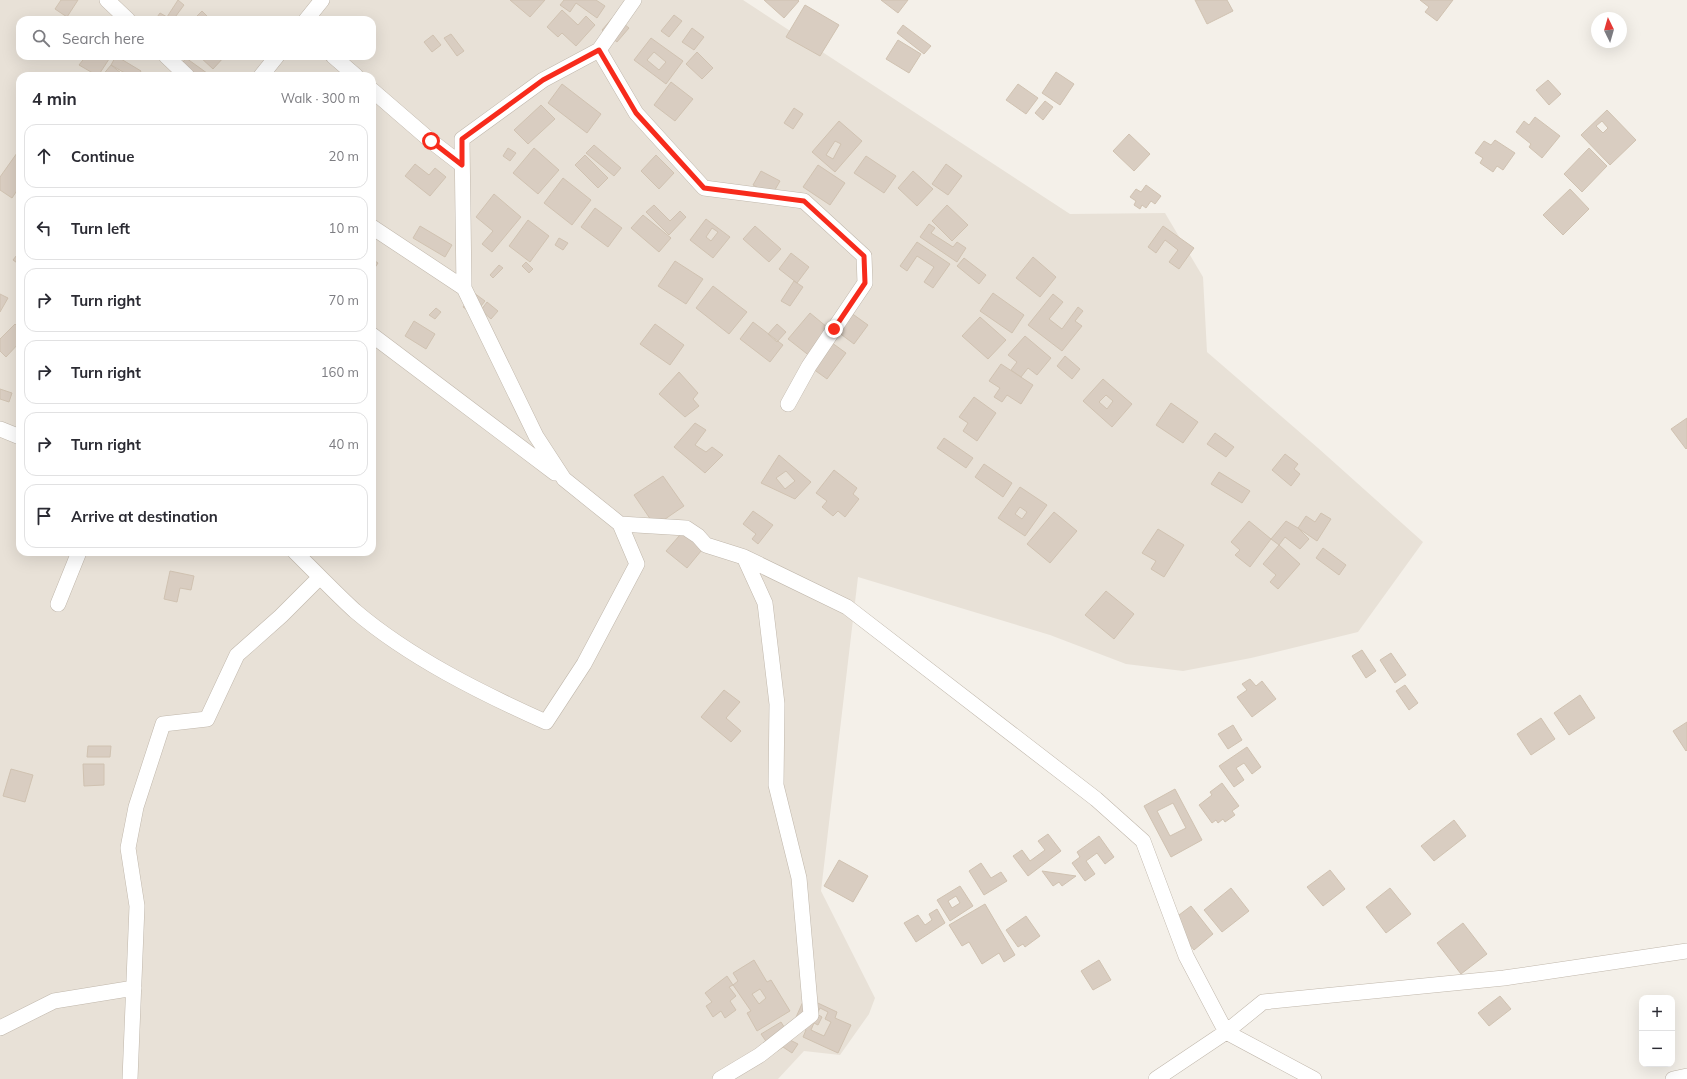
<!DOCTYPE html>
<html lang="en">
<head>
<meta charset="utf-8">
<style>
	:root { --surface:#fff; --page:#f2f2f3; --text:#2b2b33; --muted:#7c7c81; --line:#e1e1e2 }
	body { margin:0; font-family:Mulish,sans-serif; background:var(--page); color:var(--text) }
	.controls { position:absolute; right:12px; bottom:12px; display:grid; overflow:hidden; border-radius:8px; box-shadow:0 4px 16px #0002 }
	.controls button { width:36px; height:36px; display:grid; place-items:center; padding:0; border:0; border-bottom:1px solid var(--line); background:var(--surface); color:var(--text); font:20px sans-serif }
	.compass { position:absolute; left:1591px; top:12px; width:36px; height:36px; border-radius:50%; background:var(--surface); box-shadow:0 4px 16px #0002; rotate:355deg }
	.stop { position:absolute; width:12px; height:12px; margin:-9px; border:3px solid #f72b1c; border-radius:50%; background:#fff }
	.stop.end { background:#f72b1c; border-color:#fff; box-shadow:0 1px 4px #0008 }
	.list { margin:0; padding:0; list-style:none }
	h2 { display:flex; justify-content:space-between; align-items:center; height:52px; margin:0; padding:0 16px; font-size:17px }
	h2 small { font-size:13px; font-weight:400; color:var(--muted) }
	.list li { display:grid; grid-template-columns:26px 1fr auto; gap:12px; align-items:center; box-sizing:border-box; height:64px; margin:0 8px 8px; padding:0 8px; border:1px solid var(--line); border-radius:12px }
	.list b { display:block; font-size:15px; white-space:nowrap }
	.list em { font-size:13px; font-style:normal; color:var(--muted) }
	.icon { flex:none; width:22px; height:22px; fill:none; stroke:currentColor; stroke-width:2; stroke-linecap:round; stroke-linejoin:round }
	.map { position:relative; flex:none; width:1687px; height:1079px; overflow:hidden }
	.search { position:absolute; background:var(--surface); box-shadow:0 4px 16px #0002; left:16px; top:16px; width:360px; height:44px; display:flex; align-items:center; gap:10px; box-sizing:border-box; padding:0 14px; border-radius:12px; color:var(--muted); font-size:15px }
	.panel { position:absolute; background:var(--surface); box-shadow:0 4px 16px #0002; left:16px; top:72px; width:360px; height:484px; border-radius:12px }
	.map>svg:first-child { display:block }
	.residential { fill:#e8e1d7; fill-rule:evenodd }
	.building { fill:#d9cdc1; stroke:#d0c2b1; fill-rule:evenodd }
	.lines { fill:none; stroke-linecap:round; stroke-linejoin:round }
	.minor-casing { stroke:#c0b7ab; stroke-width:16 }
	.minor { stroke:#fff; stroke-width:15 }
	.route { stroke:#f72b1c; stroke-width:5 }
</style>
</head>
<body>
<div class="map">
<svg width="1687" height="1079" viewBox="0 0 1687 1079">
	<rect width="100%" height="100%" fill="#f4f0e9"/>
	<path class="residential" d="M 0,0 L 743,0 L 1070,214 L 1165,213 L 1203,277 L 1207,352 L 1318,448 L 1423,542 L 1358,632 L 1251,658 L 1183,671 L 1126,664 L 1050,635 L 858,577 L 821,891 L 875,998 L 869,1014 L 840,1055 L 804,1051 L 778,1079 L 0,1079 ZM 20,20 L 372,20 L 372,56 L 20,56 ZM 20,76 L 372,76 L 372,552 L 20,552 Z"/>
	<path class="building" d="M 61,0 L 78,0 L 67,17 L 55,9 Z
		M 178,0 L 184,5 L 173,20 L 155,20 L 160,13 L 167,17 Z
		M 510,0 L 545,0 L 530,17 Z
		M 564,0 L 596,0 L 605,6 L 597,18 L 576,3 L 570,12 L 560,5 Z
		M 764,0 L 798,0 L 799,1 L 784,18 Z
		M 881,0 L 908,0 L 898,13 Z
		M 1195,0 L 1227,0 L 1233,11 L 1207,24 Z
		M 1420,0 L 1453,0 L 1437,21 L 1425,12 L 1429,7 Z
		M 805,5 L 839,25 L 820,56 L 786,37 Z
		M 562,10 L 578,25 L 586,16 L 595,25 L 576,46 L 562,33 L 558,37 L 547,27 Z
		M 202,11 L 207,16 L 202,20 L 193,20 Z
		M 674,15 L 682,21 L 669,37 L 661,31 Z
		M 614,16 L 629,28 L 617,42 L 602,30 Z
		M 903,25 L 931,46 L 924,54 L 897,33 Z
		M 692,28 L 704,37 L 694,50 L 682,42 Z
		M 451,34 L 464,51 L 457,56 L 444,38 Z
		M 433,35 L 441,45 L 432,52 L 424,42 Z
		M 651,38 L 683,61 L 666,84 L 634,60 ZM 654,52 L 666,62 L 659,70 L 647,60 Z
		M 898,40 L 921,54 L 909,73 L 886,59 Z
		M 697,52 L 713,68 L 702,79 L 686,64 Z
		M 86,56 L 111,56 L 98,76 L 79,65 Z
		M 116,56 L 141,71 L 138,76 L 130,76 L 111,65 Z
		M 199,56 L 225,56 L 213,69 Z
		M 186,58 L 211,76 L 173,76 Z
		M 111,65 L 121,73 L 119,76 L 102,76 Z
		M 1056,72 L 1074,84 L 1060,105 L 1042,93 Z
		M 1548,80 L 1561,94 L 1549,105 L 1536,90 Z
		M 671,82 L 693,99 L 675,121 L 654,105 Z
		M 562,84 L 601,114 L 587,133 L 548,103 Z
		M 1018,84 L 1038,98 L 1026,114 L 1006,100 Z
		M 1045,101 L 1053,107 L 1043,120 L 1035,113 Z
		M 541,105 L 555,119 L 528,144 L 514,130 Z
		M 794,108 L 803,114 L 793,129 L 784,123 Z
		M 1607,110 L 1636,140 L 1610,165 L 1581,135 ZM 1602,121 L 1608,128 L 1603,133 L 1596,126 Z
		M 1535,117 L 1560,136 L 1542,158 L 1529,147 L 1531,144 L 1516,132 L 1524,121 L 1529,125 Z
		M 839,121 L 862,141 L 835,172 L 812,152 ZM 835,141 L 841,144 L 833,159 L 826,155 Z
		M 1129,134 L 1150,154 L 1134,171 L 1113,151 Z
		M 1495,140 L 1515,153 L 1503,170 L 1497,166 L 1493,172 L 1480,163 L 1483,158 L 1475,153 L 1484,141 L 1491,145 Z
		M 594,145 L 621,168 L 614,176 L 586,153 Z
		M 508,148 L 516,153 L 510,161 L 503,156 Z
		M 534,148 L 559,170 L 538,194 L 513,173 Z
		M 1589,148 L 1607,166 L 1582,192 L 1564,174 Z
		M 17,153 L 20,155 L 20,186 L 12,198 L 0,190 L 0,177 Z
		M 585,155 L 608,178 L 598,188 L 575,165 Z
		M 656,155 L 674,173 L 659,189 L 641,171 Z
		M 866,156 L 896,176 L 884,193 L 854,173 Z
		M 415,164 L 429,175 L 435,168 L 446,177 L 430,196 L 405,176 Z
		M 946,164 L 962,176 L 948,195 L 932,184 Z
		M 818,165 L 845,183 L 830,205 L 803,187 Z
		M 761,171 L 780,181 L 772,195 L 753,185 Z
		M 913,171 L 933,189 L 917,206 L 898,188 Z
		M 563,178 L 591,200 L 572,225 L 544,203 Z
		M 1146,185 L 1161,196 L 1155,204 L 1151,201 L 1146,208 L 1142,205 L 1140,209 L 1134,205 L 1136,201 L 1130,197 L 1136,189 L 1141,192 Z
		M 1570,189 L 1589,209 L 1563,235 L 1543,215 Z
		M 494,194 L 521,217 L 492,252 L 482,244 L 493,231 L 476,217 Z
		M 654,205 L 670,221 L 680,211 L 686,217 L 669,235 L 646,212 Z
		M 947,205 L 968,225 L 952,241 L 932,221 Z
		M 595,208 L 622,228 L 608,247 L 581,227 Z
		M 643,215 L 671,238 L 659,252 L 631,228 Z
		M 706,219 L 730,237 L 713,258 L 690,240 ZM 712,228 L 718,232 L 711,241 L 706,237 Z
		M 528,220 L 549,236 L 530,262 L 509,246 Z
		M 929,224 L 935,228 L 931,233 L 953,247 L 957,242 L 966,248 L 957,262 L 920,237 Z
		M 420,226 L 452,245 L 445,257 L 413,238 Z
		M 755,226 L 781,249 L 769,262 L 743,239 Z
		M 1163,226 L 1194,248 L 1179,269 L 1169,262 L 1178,250 L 1165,240 L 1156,253 L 1148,247 Z
		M 559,238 L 568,243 L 563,250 L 555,245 Z
		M 917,242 L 950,264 L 933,288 L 924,282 L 934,267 L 917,256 L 907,271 L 900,266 Z
		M 20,251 L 20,265 L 13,260 Z
		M 791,253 L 809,267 L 797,283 L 779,269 Z
		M 1033,257 L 1056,277 L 1040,297 L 1016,278 Z
		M 964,258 L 986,275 L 979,284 L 957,266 Z
		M 372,259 L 378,263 L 372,272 Z
		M 675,261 L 703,279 L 686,304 L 658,286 Z
		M 526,262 L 533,269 L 529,273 L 522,266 Z
		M 499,265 L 503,268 L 493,278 L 490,275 Z
		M 794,281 L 803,287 L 790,306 L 781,301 Z
		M 713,286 L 747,312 L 729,334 L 696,308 Z
		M 474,293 L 485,301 L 474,315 L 463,307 Z
		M 993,293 L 1024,315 L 1012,333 L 980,311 Z
		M 0,294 L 8,298 L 0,312 Z
		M 1053,294 L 1063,302 L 1049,319 L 1062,329 L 1078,307 L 1083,311 L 1075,321 L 1082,326 L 1062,351 L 1028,325 Z
		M 487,302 L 498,311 L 491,319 L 481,310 Z
		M 436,308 L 441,312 L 435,319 L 429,315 Z
		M 847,310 L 868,325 L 854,344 L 834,329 Z
		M 810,313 L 833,332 L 811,357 L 788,339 Z
		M 980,317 L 1006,340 L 988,359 L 962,336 Z
		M 414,321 L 435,334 L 426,349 L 405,336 Z
		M 753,322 L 783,345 L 770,362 L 740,339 Z
		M 15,324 L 20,329 L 20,342 L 6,357 L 0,351 L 0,339 Z
		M 655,324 L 684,345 L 670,365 L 640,344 Z
		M 777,324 L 786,332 L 777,342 L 768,334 Z
		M 1025,336 L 1051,358 L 1037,375 L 1028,368 L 1021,377 L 1011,370 L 1017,362 L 1008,355 Z
		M 828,340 L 846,353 L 827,379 L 809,366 Z
		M 1065,356 L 1080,369 L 1072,379 L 1057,366 Z
		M 1001,364 L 1033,385 L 1021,404 L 1007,395 L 1002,402 L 994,397 L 1000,388 L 989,381 Z
		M 679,372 L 698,393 L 693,399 L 699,406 L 685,417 L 659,394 Z
		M 1103,379 L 1132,404 L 1112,427 L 1083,401 ZM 1106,395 L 1113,401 L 1107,409 L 1099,402 Z
		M 0,389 L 12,393 L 9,402 L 0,399 Z
		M 974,397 L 996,413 L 977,441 L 963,431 L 968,423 L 959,417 Z
		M 1171,403 L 1198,422 L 1183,443 L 1156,425 Z
		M 1687,418 L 1687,448 L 1686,449 L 1671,429 Z
		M 695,423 L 706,430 L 695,445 L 706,452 L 712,447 L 723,455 L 705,473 L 674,447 Z
		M 1215,433 L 1234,447 L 1226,457 L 1207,444 Z
		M 944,438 L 973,458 L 966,468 L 937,448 Z
		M 1285,454 L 1298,464 L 1294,469 L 1300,474 L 1291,486 L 1272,470 Z
		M 779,455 L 811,482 L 795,499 L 761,483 ZM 786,471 L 795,481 L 785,489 L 776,478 Z
		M 984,464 L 1012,483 L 1003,497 L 975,477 Z
		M 834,470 L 857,488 L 853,494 L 859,499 L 845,517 L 838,511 L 833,516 L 822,507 L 827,501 L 816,493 Z
		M 1219,472 L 1250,491 L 1242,503 L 1211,484 Z
		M 663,476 L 684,506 L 655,526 L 634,495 Z
		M 1020,487 L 1047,505 L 1025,536 L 998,518 ZM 1020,507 L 1027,512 L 1022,519 L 1015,514 Z
		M 753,511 L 773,525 L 758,544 L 752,539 L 756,534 L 743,524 Z
		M 1054,512 L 1077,531 L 1050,563 L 1027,544 Z
		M 1321,513 L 1331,519 L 1317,541 L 1298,528 L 1306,516 L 1315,522 Z
		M 1249,521 L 1271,539 L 1250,567 L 1235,555 L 1240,550 L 1231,542 Z
		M 1286,521 L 1298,528 L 1309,539 L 1300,549 L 1285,537 L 1279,545 L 1271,539 Z
		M 686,528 L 706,545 L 687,568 L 666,551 Z
		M 1158,529 L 1184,545 L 1164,577 L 1151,569 L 1156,561 L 1142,553 Z
		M 1279,545 L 1300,564 L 1278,589 L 1270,582 L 1276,575 L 1263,564 Z
		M 1323,548 L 1346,565 L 1339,575 L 1316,558 Z
		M 170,571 L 194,576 L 191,590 L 180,588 L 177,602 L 164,599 Z
		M 1106,591 L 1134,614 L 1114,639 L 1085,615 Z
		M 1362,650 L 1376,671 L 1366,678 L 1352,656 Z
		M 1391,653 L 1406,675 L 1395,683 L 1380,660 Z
		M 1250,679 L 1256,686 L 1262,681 L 1276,699 L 1252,717 L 1237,697 L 1247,690 L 1242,684 Z
		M 1405,685 L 1418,703 L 1409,710 L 1396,691 Z
		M 724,690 L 740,702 L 726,718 L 741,731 L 731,742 L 701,717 Z
		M 1580,695 L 1595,718 L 1569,735 L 1554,713 Z
		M 1541,718 L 1555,739 L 1531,755 L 1517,734 Z
		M 1687,722 L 1687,750 L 1686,751 L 1673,731 Z
		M 1233,725 L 1242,740 L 1228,749 L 1218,734 Z
		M 88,746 L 111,746 L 110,757 L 87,757 Z
		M 1247,747 L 1261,767 L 1252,774 L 1244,763 L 1236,768 L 1244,780 L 1234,787 L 1219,766 Z
		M 83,764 L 104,764 L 104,785 L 84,786 Z
		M 11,769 L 33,775 L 25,802 L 3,796 Z
		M 1222,783 L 1239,806 L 1232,811 L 1235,815 L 1225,822 L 1223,819 L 1218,823 L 1216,820 L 1212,823 L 1199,805 L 1212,795 L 1210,792 Z
		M 1175,789 L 1202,840 L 1171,857 L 1144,806 ZM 1173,803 L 1186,828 L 1170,836 L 1157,811 Z
		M 1454,820 L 1466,836 L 1434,861 L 1421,846 Z
		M 1048,834 L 1061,851 L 1028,876 L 1013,856 L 1022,850 L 1030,861 L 1045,850 L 1038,841 Z
		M 1099,836 L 1114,857 L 1105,864 L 1097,853 L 1086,861 L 1095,874 L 1085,881 L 1072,863 L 1080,857 L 1077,852 Z
		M 839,860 L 868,876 L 853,902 L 824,886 Z
		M 981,863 L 991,878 L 1001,872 L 1007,881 L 984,895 L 969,871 Z
		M 1330,870 L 1345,889 L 1323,906 L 1307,887 Z
		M 1042,871 L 1076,876 L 1062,886 L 1059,882 L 1053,886 Z
		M 960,886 L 973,906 L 950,921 L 937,900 ZM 956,896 L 960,903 L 952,908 L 948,901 Z
		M 1231,888 L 1249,911 L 1222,932 L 1204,910 Z
		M 1390,888 L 1411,914 L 1386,933 L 1366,907 Z
		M 985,904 L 1015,955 L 1004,962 L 999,953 L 982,964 L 969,942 L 962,946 L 949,925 Z
		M 1191,906 L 1213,934 L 1194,950 L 1171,921 Z
		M 937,909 L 945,923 L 916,942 L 904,923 L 918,915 L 925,925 L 932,920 L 929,914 Z
		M 1026,916 L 1040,936 L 1025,947 L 1023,944 L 1018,947 L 1006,930 Z
		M 1463,923 L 1487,954 L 1461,974 L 1437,943 Z
		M 754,960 L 767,982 L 771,980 L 790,1011 L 757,1031 L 747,1013 L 751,1011 L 733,985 L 738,981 L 733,973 ZM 760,989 L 766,998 L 759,1004 L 752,994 Z
		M 1099,960 L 1111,980 L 1093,990 L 1081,971 Z
		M 727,976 L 733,985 L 729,987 L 736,996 L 730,1001 L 736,1010 L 725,1018 L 721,1011 L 713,1017 L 706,1006 L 712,1002 L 705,993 Z
		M 1500,996 L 1511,1009 L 1489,1026 L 1478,1013 Z
		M 805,997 L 837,1012 L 835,1018 L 851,1025 L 838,1053 L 803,1037 L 806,1030 L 793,1024 ZM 820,1008 L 828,1012 L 825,1019 L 831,1022 L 824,1036 L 811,1030 L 814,1023 L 818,1025 L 822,1017 L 817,1014 Z
		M 781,1022 L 786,1030 L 776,1036 L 783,1047 L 774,1053 L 761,1034 Z
		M 788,1039 L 798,1044 L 792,1053 L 783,1047 Z"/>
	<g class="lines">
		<defs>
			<path id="minor" d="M 107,0 L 128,20
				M 306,20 L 322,0
				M 599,50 L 636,113 L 704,188 L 804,201 L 864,256 L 865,283 L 809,366 L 788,404
				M 166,56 L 187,76
				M 333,56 L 356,76
				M 261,76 L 277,56
				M 372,90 L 431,141 L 462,165
				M 372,227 L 464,288 L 536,436 L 564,479 L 620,524 L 686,528 L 698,536 L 706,545 L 744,557 L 765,603 L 777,704 L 776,785 L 799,878 L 811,1015 L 760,1055 L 720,1079
				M 464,288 L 462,139 L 543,80 L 599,50 L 634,0
				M 372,335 L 555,473
				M 0,429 L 20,437
				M 295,552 L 320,577
				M 744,557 L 847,607 L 1096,799 L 1143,841 L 1186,956 L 1226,1032 L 1314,1079
				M 58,604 L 79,552
				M 0,1028 L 54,1001 L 134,988
				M 130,1079 L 137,906 L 128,848 L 136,807 L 163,724 L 207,719 L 237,655 L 281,616 L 320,577 C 331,588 343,600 355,611 C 409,657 481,693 546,722 L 584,664 L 637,564 L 620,524
				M 1156,1079 L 1226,1032 L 1263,1002 L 1504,978 L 1687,951
				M 1673,1079 L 1687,1076"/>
		</defs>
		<use href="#minor" class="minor-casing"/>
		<use href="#minor" class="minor"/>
	</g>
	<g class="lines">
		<path class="route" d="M 431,141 L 462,165 L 462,139 L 543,80 L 599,50 L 636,113 L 704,188 L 804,201 L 864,256 L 865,283 L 834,329"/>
	</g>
</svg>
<div class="controls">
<button>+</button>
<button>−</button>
</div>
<svg class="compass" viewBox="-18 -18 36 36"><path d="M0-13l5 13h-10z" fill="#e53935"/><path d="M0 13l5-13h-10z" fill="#7c7c81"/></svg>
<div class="stop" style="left:431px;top:141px"></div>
<div class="stop end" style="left:834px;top:329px"></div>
<div class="search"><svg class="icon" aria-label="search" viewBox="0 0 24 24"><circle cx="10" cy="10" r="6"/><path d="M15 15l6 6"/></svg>Search here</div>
<section class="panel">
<h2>4 min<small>Walk · 300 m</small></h2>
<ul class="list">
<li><svg class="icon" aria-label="ahead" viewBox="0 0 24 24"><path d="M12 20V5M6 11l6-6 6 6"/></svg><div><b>Continue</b></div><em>20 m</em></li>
<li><svg class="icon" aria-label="left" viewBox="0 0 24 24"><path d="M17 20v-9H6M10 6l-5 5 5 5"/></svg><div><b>Turn left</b></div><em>10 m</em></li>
<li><svg class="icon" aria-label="right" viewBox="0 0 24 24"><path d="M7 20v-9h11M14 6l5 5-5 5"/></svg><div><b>Turn right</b></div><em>70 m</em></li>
<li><svg class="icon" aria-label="right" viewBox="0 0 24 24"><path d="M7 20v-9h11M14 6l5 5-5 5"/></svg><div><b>Turn right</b></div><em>160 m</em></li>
<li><svg class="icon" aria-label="right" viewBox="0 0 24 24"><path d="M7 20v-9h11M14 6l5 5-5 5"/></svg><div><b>Turn right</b></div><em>40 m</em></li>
<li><svg class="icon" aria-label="arrive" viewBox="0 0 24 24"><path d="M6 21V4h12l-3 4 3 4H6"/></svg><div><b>Arrive at destination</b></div></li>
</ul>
</section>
</div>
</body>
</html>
